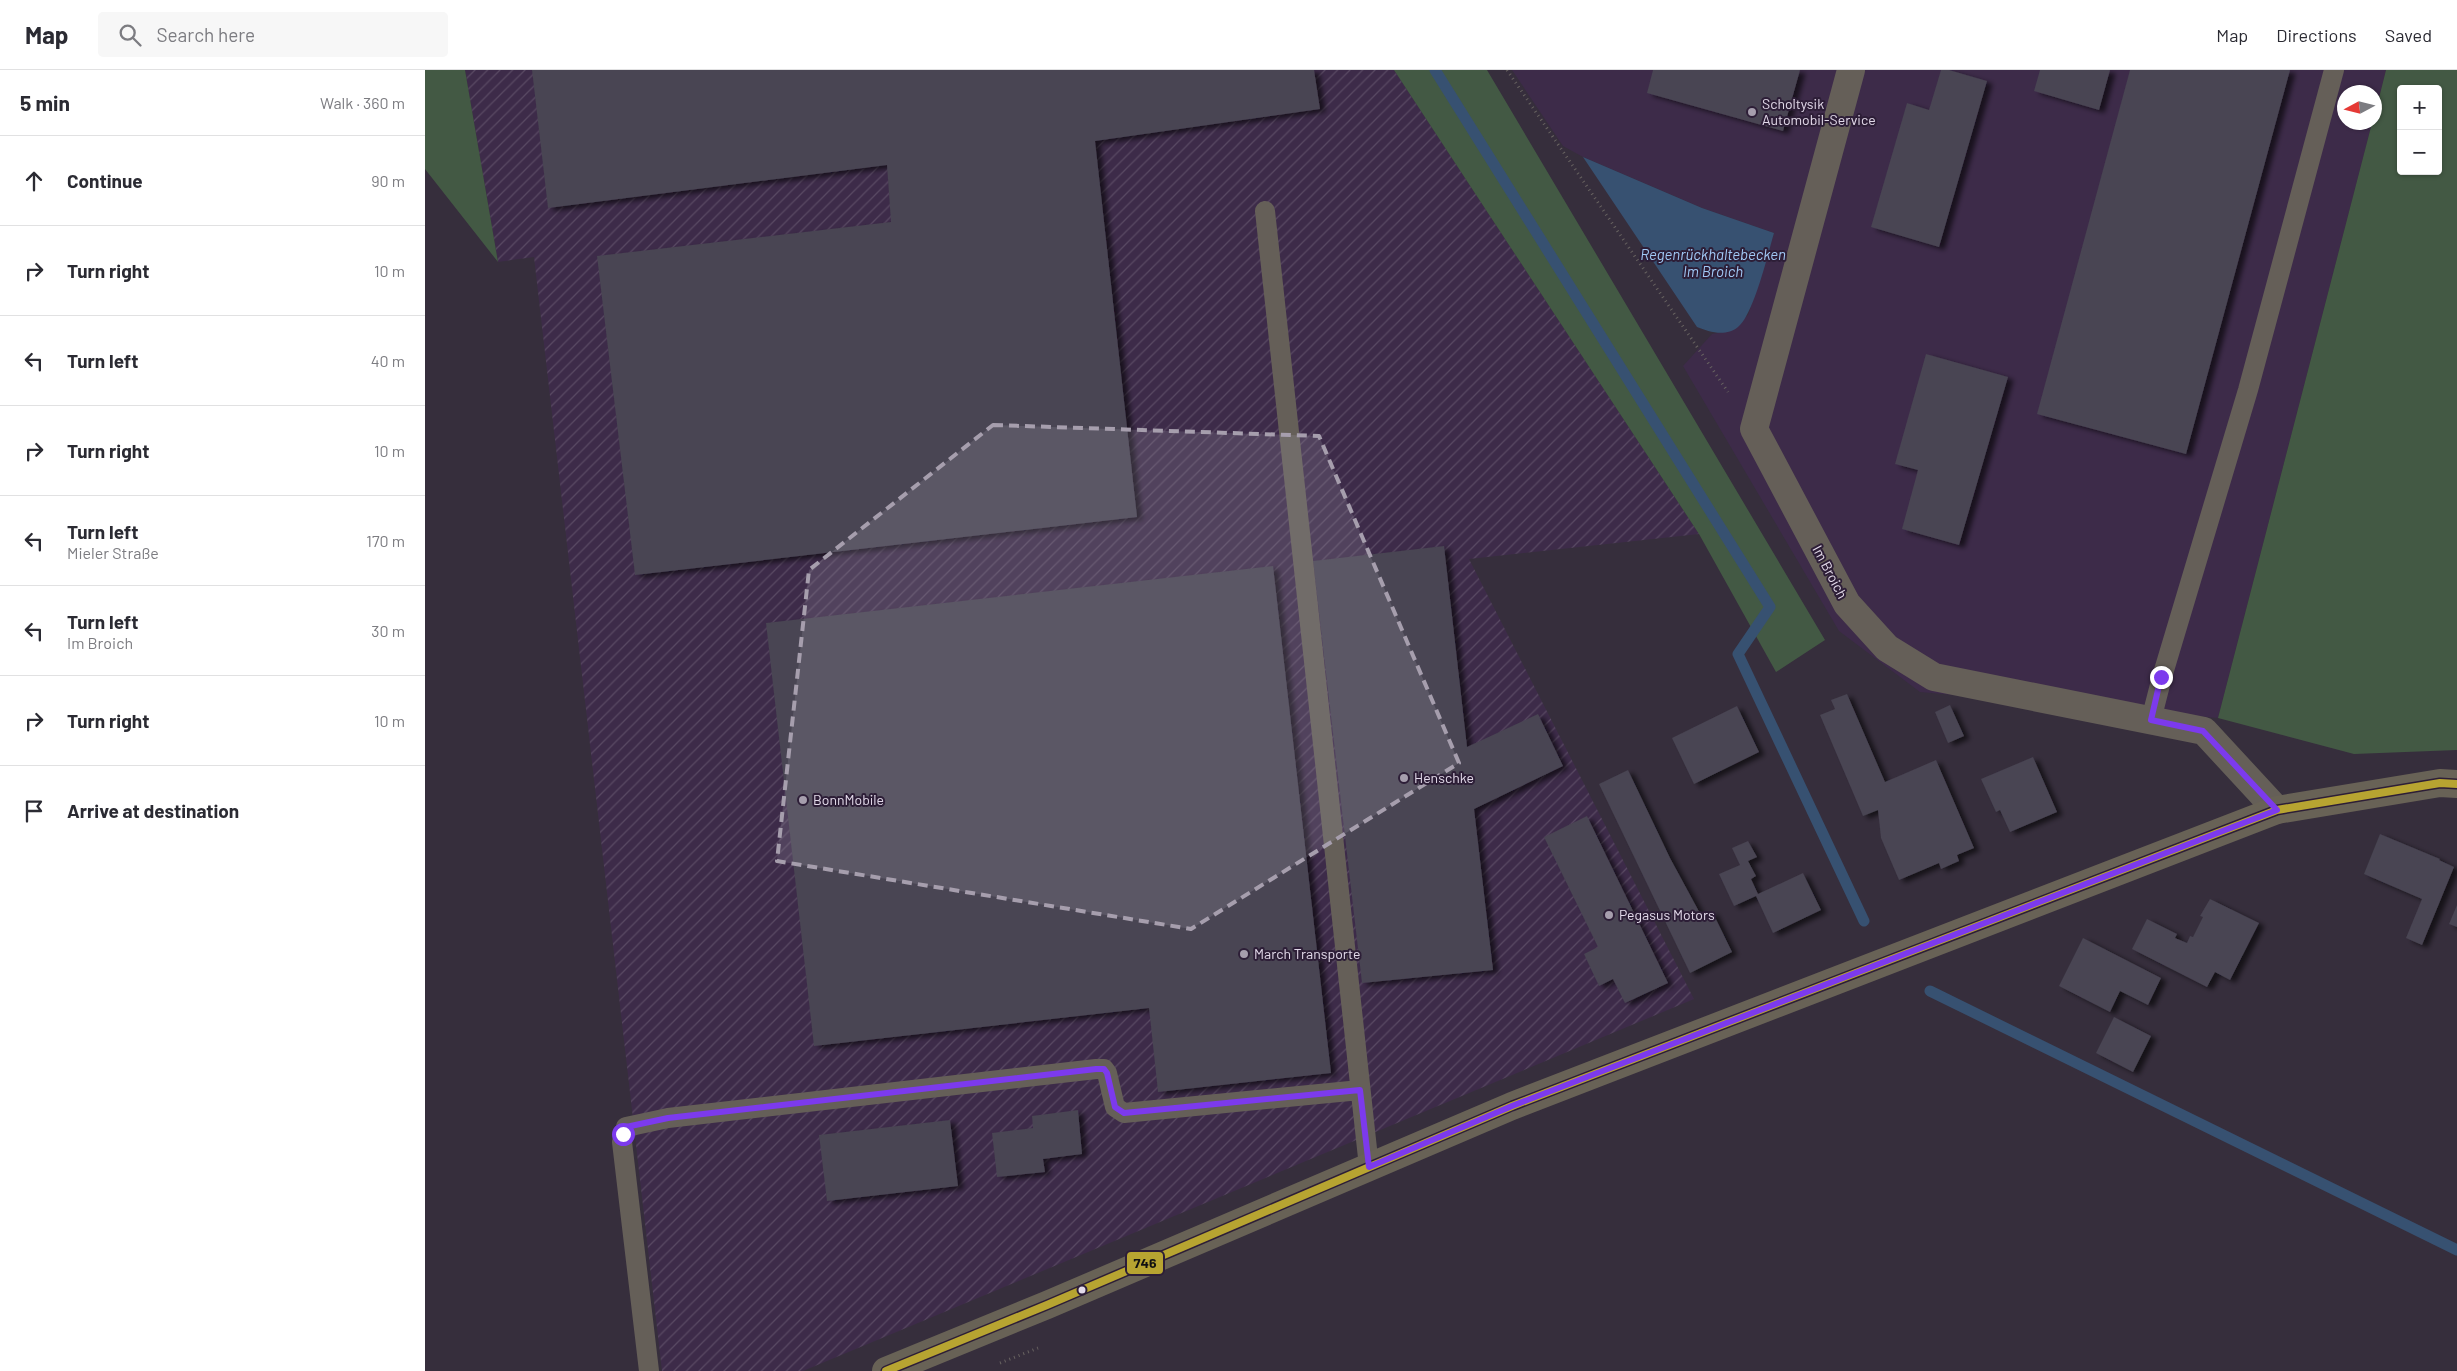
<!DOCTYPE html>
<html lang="en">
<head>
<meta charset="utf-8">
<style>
	:root { --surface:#fff; --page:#f7f7f7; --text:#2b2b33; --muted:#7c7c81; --line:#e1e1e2 }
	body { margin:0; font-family:Barlow,sans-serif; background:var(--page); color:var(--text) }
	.controls { position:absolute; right:15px; top:15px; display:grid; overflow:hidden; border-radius:5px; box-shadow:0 1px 4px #0004 }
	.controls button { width:45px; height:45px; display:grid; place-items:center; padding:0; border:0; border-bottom:1px solid var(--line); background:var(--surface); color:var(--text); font:25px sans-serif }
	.compass { position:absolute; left:1912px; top:15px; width:45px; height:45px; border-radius:50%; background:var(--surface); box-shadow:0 1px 4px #0004; rotate:263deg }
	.stop { position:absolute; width:15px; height:15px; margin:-11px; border:4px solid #7c3aed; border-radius:50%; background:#fff }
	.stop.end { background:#7c3aed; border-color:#fff; box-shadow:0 1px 5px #0008 }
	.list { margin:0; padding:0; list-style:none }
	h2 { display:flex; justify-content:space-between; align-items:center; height:65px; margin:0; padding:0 20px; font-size:21px }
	h2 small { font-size:16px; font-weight:400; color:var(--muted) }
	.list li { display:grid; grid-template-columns:32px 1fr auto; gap:15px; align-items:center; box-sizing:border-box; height:90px; padding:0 20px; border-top:1px solid var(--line) }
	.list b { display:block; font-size:19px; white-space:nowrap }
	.list p { margin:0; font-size:16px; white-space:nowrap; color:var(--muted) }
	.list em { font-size:16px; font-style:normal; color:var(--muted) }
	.icon { flex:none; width:28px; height:28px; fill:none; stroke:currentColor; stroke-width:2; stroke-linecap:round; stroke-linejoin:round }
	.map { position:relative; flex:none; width:2032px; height:1301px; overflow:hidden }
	header { display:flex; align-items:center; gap:30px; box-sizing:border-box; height:70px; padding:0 25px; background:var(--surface); border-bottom:1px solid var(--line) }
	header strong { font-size:24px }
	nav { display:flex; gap:28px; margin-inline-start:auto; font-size:18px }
	.search { width:350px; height:45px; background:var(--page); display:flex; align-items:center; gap:12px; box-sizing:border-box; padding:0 18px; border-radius:5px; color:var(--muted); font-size:19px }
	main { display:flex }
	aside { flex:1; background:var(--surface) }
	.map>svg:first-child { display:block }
	.built { fill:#3d2b49 }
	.industrial { fill:url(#industrial-furrows) }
	.green { fill:#435944; fill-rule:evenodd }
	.water { fill:#375171 }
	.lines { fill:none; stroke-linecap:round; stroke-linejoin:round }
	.stream { stroke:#375171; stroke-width:11 }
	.building { fill:#484452; filter:url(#shadow) }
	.path { stroke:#686361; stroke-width:3; stroke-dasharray:1 4; stroke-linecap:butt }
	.lane { stroke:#655f58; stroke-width:20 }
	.street { stroke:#655f58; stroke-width:28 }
	.secondary { stroke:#686256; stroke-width:28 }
	.bus-1-casing { stroke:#2d1e37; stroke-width:11 }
	.bus-1 { stroke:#b7a431; stroke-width:8 }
	.route { stroke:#7c3aed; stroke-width:6 }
	.marked { fill:#a69ead; fill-opacity:0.2; stroke:#a69ead; stroke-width:4; stroke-dasharray:10 6; stroke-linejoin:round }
	.poi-dot { fill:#a69ead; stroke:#2d1e37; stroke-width:2 }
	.bus-dot { fill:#e3daea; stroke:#2d1e37; stroke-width:2 }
	.labels { text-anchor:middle; stroke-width:4; stroke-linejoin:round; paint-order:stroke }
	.poi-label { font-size:14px; fill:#e3daea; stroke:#2d1e37; text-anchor:start }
	.street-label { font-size:14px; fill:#e3daea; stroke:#2d1e37 }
	.water-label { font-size:15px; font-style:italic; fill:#a1c9f6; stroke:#2d1e37 }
	.line-badge { stroke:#2d1e37; stroke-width:2 }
	.pale-badge-label { font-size:14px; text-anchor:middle; font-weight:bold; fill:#111 }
</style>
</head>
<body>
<header>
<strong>Map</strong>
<div class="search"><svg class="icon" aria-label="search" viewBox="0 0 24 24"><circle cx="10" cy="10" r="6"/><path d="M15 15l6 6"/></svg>Search here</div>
<nav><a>Map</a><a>Directions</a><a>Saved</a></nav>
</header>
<main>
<aside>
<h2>5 min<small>Walk · 360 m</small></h2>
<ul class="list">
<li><svg class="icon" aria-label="ahead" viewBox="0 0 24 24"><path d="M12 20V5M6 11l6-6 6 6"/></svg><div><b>Continue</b></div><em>90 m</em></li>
<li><svg class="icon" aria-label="right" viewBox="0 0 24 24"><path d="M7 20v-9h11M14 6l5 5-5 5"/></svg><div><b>Turn right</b></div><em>10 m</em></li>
<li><svg class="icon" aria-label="left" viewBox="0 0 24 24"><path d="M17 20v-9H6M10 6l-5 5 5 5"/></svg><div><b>Turn left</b></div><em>40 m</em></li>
<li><svg class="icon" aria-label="right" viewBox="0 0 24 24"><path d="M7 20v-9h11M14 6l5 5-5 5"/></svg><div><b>Turn right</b></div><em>10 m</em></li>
<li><svg class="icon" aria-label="left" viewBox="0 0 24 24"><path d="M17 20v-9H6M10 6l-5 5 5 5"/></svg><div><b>Turn left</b><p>Mieler Straße</p></div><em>170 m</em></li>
<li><svg class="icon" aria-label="left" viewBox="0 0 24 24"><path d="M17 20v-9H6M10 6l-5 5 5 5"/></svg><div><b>Turn left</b><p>Im Broich</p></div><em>30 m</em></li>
<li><svg class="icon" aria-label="right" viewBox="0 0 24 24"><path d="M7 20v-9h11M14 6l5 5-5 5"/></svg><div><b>Turn right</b></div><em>10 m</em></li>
<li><svg class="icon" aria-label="arrive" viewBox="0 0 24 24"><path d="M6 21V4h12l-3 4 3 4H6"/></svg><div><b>Arrive at destination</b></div></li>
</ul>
</aside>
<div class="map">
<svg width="2032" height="1301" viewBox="0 0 2032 1301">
	<defs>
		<pattern id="industrial-furrows" width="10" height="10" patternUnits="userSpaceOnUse" patternTransform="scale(1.25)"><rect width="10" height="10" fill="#3d2b49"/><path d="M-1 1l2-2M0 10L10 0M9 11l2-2" fill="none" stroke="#594963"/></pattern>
		<filter id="shadow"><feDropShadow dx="5.5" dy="3" stdDeviation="2.5" flood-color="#0009"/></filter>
	</defs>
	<rect width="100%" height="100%" fill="#362e3c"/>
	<path class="built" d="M 1087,0 L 1961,0 L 1950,44 L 1950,22 L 1920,22 L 1920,52 L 1947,53 L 1793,648 L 1495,622 L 1414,561 L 1258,296 L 1287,264 L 1300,262 L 1323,245 L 1349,163 L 1277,138 L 1158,87 L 1138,76 Z"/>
	<path class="industrial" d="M 40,0 L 969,0 L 1274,464 L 1044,489 L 1269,929 L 378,1301 L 237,1301 L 109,187 L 73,192 Z"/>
	<path class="green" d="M 0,0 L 40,0 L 73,192 L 0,99 Z
		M 969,0 L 1062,0 L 1400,570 L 1351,602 L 1274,464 Z
		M 1961,0 L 2032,0 L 2032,680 L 1929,684 L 1793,648 L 1947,53 L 1950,52 L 1950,44 ZM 1976,19 L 2013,19 L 2013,101 L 1976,101 Z"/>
	<path class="water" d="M 1158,87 L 1277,138 L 1349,163 C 1343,184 1328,246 1313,257 C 1301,267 1284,262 1272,257 Z"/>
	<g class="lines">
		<path class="stream" d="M 1010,0 L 1345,537 L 1313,584 L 1439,851
			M 1505,921 L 2032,1180"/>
	</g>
	<path class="building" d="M 107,0 L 889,0 L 895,39 L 670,71 L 712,447 L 210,505 L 172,186 L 466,152 L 462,95 L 123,138 Z
		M 1228,0 L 1375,0 L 1358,61 L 1222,23 Z
		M 1516,0 L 1524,0 L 1562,11 L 1514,177 L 1446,157 L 1482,33 L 1504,40 Z
		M 1615,0 L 1685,0 L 1674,40 L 1609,21 Z
		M 1705,0 L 1865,0 L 1761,384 L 1612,344 Z
		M 1501,284 L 1583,307 L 1534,475 L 1477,459 L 1493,400 L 1470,394 Z
		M 1019,476 L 1042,677 L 1113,644 L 1138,696 L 1049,739 L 1068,900 L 937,913 L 888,491 Z
		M 848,496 L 906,1003 L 733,1022 L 724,938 L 389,976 L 341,553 Z
		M 1422,624 L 1460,712 L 1511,690 L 1549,778 L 1532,785 L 1534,791 L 1516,799 L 1514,793 L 1474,810 L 1456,768 L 1453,740 L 1438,746 L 1395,645 L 1410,639 L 1406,630 Z
		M 1525,635 L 1539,666 L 1523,673 L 1510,642 Z
		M 1312,636 L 1334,682 L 1269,714 L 1247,668 Z
		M 1608,687 L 1632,742 L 1585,762 L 1575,740 L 1571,742 L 1556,709 Z
		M 1203,700 L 1245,788 L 1277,847 L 1287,841 L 1307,882 L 1265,903 L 1174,714 Z
		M 1162,746 L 1243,913 L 1200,933 L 1188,909 L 1174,916 L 1159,884 L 1173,877 L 1119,767 Z
		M 1955,764 L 2015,789 L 2014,790 L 2029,797 L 1997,875 L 1981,868 L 1997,829 L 1939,804 Z
		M 1323,771 L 1332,787 L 1323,791 L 1331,806 L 1326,809 L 1333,824 L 1378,803 L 1396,840 L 1348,863 L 1331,826 L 1309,836 L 1294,804 L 1315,795 L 1307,778 Z
		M 1785,829 L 1834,853 L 1805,910 L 1790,902 L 1782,917 L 1707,879 L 1722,849 L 1752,864 L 1750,868 L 1762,873 L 1765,866 L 1768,867 L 1778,847 L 1775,846 Z
		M 2032,835 L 2032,857 L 2024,854 Z
		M 1658,868 L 1736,908 L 1723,935 L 1695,921 L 1685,942 L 1634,916 Z
		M 1689,947 L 1726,966 L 1708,1002 L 1671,983 Z
		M 653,1040 L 657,1084 L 618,1089 L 620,1102 L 572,1107 L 567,1063 L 608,1058 L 607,1046 Z
		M 525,1050 L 533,1116 L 402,1131 L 394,1065 Z"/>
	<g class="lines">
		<path class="path" d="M 1082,0 L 1303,322
			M 575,1293 L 613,1278"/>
		<path class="lane" d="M 840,141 L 944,1097
			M 1726,650 L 1737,607 L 1823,320 L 1909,0
			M 224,1301 L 197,1072 L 201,1057 L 243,1048 L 671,999 L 679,999 L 682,1003 L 690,1037 L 699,1043 L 935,1020"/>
		<path class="street" d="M 1426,0 L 1329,359 L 1422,534 L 1462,578 L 1509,607 L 1779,661 L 1852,740"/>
		<path class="secondary" d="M 461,1301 L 622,1235 L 1087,1036 L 1852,740 L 2015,713 L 2032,714"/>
		<defs>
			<path id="bus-1" d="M 461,1301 L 622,1235 L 1087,1036 L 1852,740 L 2015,713 L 2032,714"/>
		</defs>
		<use href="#bus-1" class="bus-1-casing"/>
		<use href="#bus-1" class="bus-1"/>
	</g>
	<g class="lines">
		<path class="route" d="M 198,1064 L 201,1057 L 243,1048 L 671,999 L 679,999 L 682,1003 L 690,1037 L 699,1043 L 935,1020 L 944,1097 L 1087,1036 L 1852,740 L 1778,661 L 1726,650 L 1736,607"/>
	</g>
	<path class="marked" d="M 568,355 L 894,366 L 1034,693 L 766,859 L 352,791 L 384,500 Z"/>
	<g class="poi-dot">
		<circle cx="1327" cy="42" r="5"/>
		<circle cx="979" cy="708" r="5"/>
		<circle cx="378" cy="730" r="5"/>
		<circle cx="1184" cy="845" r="5"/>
		<circle cx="819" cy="884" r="5"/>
	</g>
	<circle class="bus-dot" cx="657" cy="1220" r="4.5"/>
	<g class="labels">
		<g class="poi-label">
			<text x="1337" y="39">Scholtysik<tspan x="1337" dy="16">Automobil-Service</tspan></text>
			<text x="989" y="713">Henschke</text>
			<text x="388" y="735">BonnMobile</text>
			<text x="1194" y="850">Pegasus Motors</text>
			<text x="829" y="889">March Transporte</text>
		</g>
		<g class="street-label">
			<text transform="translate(1405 502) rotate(62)" y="5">Im Broich</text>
		</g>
		<g class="water-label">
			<text x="1288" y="190">Regenrückhaltebecken<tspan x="1288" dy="17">Im Broich</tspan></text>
		</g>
	</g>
	<rect class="line-badge" x="701" y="1181" width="38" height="24" rx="5" fill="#b7a431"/>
	<g class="pale-badge-label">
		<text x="720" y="1198">746</text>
	</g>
</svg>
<div class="controls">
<button>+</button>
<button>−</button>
</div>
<svg class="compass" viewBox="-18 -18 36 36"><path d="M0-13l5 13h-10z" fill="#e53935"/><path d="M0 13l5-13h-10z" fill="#7c7c81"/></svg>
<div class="stop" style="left:198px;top:1064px"></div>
<div class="stop end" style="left:1736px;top:607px"></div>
</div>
</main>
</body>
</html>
